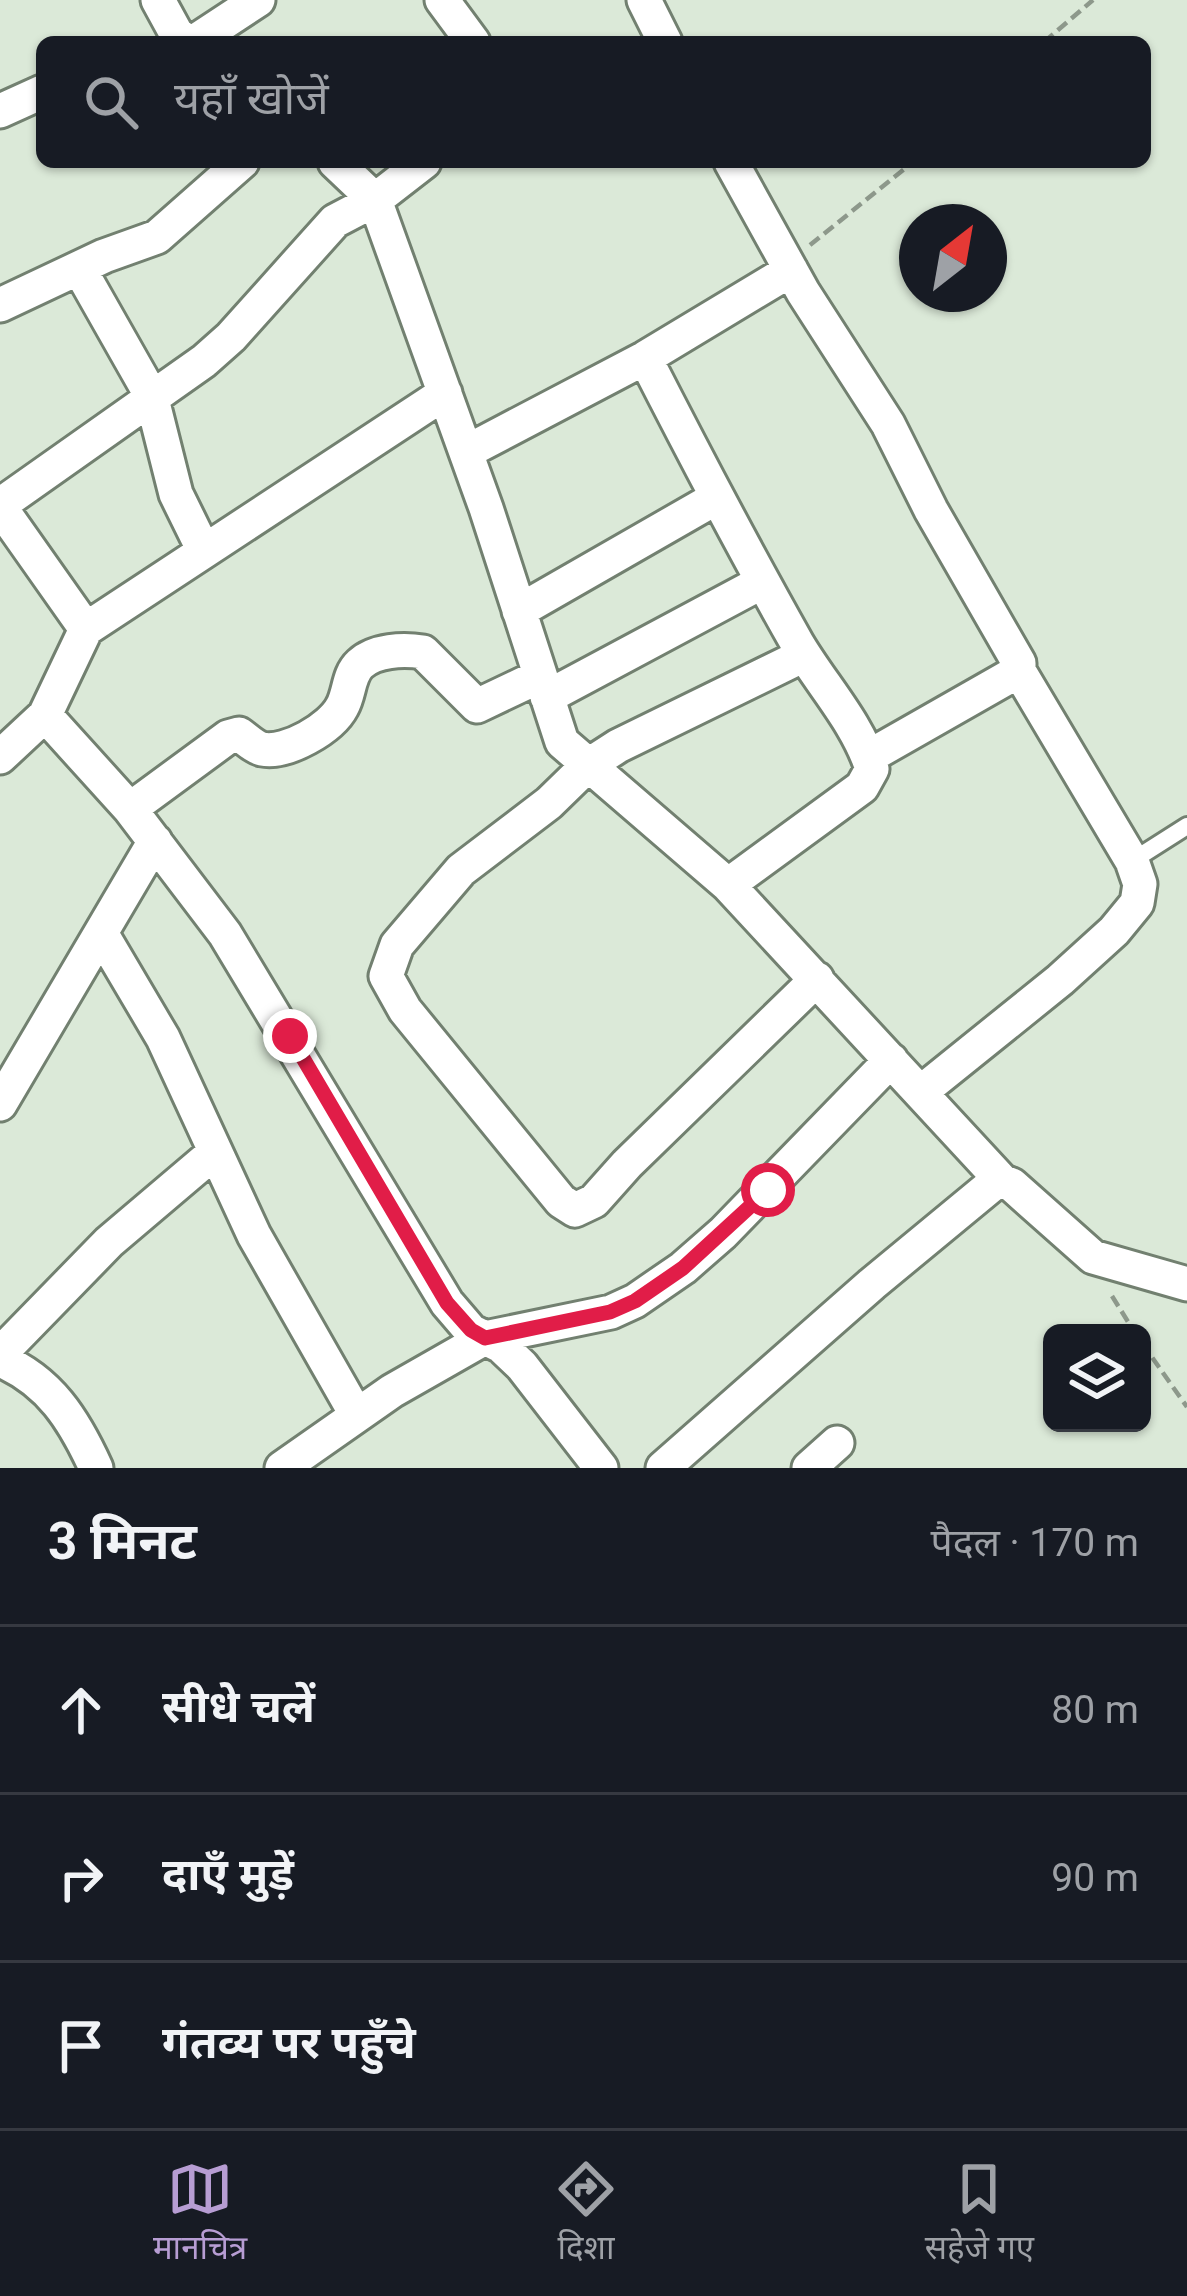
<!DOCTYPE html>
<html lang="hi">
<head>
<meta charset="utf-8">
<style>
	:root { --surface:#171b24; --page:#242831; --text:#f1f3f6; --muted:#9ea1a6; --line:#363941; --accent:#b79dd3 }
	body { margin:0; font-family:Roboto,"Noto Sans Devanagari",sans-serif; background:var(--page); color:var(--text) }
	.controls { position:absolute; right:36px; bottom:36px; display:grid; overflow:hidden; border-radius:18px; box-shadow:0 3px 9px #0004 }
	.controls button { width:108px; height:108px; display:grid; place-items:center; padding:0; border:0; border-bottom:3px solid var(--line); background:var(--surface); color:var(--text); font:60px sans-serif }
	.compass { position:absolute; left:899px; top:204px; width:108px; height:108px; border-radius:50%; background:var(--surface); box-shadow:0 3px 9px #0004; rotate:31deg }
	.stop { position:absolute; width:36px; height:36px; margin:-27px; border:9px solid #e11d48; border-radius:50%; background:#fff }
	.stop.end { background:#e11d48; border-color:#fff; box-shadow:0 3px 12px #0008 }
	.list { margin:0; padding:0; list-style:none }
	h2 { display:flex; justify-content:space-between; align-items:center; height:156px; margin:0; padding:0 48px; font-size:51px }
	h2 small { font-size:39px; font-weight:400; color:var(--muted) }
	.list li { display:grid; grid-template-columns:78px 1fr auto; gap:36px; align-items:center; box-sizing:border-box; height:168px; padding:0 48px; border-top:3px solid var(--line) }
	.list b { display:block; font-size:45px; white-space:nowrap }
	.list em { font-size:39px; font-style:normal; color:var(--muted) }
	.icon { flex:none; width:66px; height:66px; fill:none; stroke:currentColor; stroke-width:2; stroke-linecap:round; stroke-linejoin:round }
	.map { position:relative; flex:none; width:1187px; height:1468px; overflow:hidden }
	.search { position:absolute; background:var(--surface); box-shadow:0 3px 9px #0004; left:36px; right:36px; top:36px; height:132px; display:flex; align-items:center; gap:30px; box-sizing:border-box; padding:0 42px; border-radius:18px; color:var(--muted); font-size:45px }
	.sheet { height:660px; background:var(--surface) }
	nav { display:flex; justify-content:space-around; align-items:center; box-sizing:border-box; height:168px; border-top:3px solid var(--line); background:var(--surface); font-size:33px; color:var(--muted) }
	nav a { display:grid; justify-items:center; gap:6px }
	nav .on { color:var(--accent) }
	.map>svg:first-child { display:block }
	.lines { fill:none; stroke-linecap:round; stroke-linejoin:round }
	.lane-casing { stroke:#728070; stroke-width:22 }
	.street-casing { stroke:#728070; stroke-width:39 }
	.path { stroke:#8d988b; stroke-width:4.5; stroke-dasharray:12 6; stroke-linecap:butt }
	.lane { stroke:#fff; stroke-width:16 }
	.street { stroke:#fff; stroke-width:33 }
	.route { stroke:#e11d48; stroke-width:15 }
</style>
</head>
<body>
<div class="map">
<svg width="1187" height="1468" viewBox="0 0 1187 1468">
	<rect width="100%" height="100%" fill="#dbe9d8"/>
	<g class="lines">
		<defs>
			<path id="lane" d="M 1132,861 L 1187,826"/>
			<path id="street" d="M 158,0 L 176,33 L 187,42
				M 442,0 L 473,42
				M 644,0 L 665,42
				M 194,42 L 258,0
				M 0,111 L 42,92
				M 335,162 L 375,200 L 486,508 L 562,742 L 728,885 L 1002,1181
				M 731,162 L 803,292 L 888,424 L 931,510 L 1019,663 L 1019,671 L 868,757
				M 79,268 L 151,395 L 176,494 L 203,549
				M 0,305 L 104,256 L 157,237 L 242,162
				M 645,358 C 694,454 744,549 797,643 C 821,684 858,723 872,769 L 862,787 L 728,885
				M 466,452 L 645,358 L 791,270
				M 0,505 L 204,361 L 231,337 L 335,221 L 375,200 L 424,162
				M 0,507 L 86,629
				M 519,611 L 716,498
				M 804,655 L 618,746 L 587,766 L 549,803 L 461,870 L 397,945 L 386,976 L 405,1010 L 561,1201 L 575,1210 L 594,1201 L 627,1164 L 817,979
				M 547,697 L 762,582
				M 45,715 L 130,809 L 225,934 L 447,1303 L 471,1331 L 501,1346 L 522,1366 L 601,1468
				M 0,757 L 45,715 L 86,629 L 445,393
				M 130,809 L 228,737 L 239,734 C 246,739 254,747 262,749 C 287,754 331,728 342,707 C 350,693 348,675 360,664 C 375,650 403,649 423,652 L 477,706 L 540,676
				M 101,933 L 163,1038 L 254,1235 L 356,1414
				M 921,1092 L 1060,980 L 1114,931 L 1137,903 L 1140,884 L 1132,861 L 1019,671
				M 0,1104 L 155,841
				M 0,1354 L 109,1242 L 215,1152
				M 0,1360 C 50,1381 74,1420 96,1468
				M 282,1468 L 392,1391 L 485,1338 L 611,1312 L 635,1301 L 683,1268 L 723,1233 L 891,1060
				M 663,1468 L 872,1284 L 993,1184 L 1002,1181 L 1012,1185 L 1093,1257 L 1187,1284
				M 809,1468 L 837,1443"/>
		</defs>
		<use href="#lane" class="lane-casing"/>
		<use href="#street" class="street-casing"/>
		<path class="path" d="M 1044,42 L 1093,0
			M 810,245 L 913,162
			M 1112,1296 L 1135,1333
			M 1142,1343 L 1187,1407"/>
		<use href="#lane" class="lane"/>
		<use href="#street" class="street"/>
	</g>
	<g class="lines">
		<path class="route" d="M 290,1036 L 447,1303 L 471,1330 L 485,1338 L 610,1312 L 635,1301 L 683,1268 L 768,1190"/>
	</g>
</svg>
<div class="controls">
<button><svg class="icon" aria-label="layers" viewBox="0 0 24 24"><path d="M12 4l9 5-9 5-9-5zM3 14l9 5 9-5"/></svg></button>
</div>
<svg class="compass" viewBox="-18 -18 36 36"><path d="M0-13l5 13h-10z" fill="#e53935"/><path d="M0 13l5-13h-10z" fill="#9ea1a6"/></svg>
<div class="stop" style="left:768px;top:1190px"></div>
<div class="stop end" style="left:290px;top:1036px"></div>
<div class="search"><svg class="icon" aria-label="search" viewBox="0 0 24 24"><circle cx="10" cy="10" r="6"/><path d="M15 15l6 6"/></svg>यहाँ खोजें</div>
</div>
<section class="sheet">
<h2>3 मिनट<small>पैदल · 170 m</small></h2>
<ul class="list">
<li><svg class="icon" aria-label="ahead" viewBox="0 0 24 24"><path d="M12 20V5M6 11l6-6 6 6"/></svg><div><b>सीधे चलें</b></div><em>80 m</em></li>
<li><svg class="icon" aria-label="right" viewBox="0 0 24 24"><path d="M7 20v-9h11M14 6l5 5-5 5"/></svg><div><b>दाएँ मुड़ें</b></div><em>90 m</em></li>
<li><svg class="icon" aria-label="arrive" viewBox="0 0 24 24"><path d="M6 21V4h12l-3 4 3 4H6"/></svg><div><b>गंतव्य पर पहुँचे</b></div></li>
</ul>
</section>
<nav>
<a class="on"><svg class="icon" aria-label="map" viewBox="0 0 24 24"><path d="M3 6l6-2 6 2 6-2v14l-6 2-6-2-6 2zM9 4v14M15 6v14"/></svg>मानचित्र</a>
<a><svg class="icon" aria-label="directions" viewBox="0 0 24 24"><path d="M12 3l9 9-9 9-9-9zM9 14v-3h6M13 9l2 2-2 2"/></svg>दिशा</a>
<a><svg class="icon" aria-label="saved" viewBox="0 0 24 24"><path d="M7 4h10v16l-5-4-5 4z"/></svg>सहेजे गए</a>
</nav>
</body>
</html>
